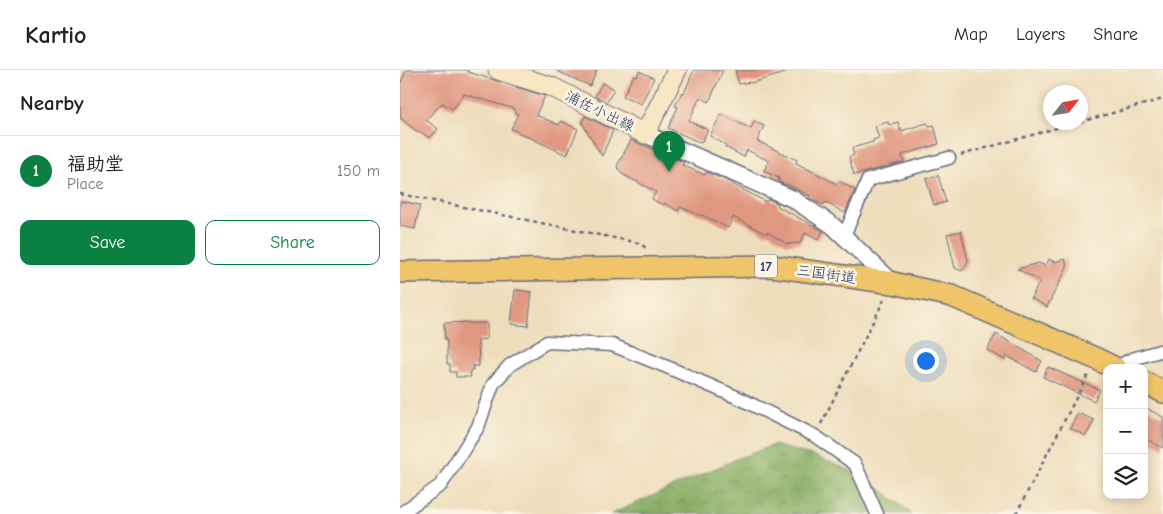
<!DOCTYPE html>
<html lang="en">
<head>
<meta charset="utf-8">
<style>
	:root { --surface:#fff; --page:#f2f2f2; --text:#202124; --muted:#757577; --line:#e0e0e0; --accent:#0b8043 }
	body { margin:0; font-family:"Comic Neue","Klee One",sans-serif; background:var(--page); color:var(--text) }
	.controls { position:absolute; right:15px; bottom:15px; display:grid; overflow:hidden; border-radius:10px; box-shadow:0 2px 8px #0003 }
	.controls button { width:45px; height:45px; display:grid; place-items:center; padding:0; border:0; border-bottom:1px solid var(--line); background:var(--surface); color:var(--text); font:25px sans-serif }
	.compass { position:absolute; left:643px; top:15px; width:45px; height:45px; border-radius:50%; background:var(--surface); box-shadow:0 2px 8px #0003; rotate:59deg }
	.you { position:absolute; left:525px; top:290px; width:18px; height:18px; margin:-12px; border:4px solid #fff; border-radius:50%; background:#1a73e8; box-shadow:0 0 0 8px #1a73e833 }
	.badge { display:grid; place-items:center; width:32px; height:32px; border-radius:50%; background:var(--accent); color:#fff; font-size:16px; font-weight:700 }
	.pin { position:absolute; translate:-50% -41px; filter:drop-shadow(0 1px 2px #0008) }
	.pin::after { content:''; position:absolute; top:26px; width:18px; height:15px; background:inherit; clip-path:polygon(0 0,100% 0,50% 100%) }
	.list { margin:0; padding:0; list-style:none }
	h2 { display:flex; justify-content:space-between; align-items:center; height:65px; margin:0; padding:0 20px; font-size:21px }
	h2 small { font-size:16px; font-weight:400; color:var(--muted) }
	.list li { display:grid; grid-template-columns:32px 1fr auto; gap:15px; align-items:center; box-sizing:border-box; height:70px; padding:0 20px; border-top:1px solid var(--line) }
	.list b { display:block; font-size:19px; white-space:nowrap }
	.list p { margin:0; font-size:16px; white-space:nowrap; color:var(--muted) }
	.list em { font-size:16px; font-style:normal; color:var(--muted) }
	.actions { display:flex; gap:10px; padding:15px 20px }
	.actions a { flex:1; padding:11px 0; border:1px solid var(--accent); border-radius:10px; text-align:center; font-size:18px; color:var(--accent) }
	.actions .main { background:var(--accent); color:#fff }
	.icon { flex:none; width:28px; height:28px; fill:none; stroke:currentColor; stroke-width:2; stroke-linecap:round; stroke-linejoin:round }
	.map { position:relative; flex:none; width:763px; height:444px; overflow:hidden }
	header { display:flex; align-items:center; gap:30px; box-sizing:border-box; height:70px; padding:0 25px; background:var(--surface); border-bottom:1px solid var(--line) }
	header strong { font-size:24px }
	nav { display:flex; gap:28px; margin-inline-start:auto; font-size:18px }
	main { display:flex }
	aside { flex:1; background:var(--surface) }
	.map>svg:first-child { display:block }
	.forest { fill:url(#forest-crowns); stroke:#506e60 }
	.building { fill:#e09780 }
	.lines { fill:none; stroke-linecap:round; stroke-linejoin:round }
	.minor-casing { stroke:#656c7f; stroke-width:15 }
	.tertiary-casing { stroke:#656c7f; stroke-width:19 }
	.secondary-casing { stroke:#656c7f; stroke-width:21 }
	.trunk-casing { stroke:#656c7f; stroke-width:24 }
	.path { stroke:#656c7f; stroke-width:2.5; stroke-dasharray:4 4; stroke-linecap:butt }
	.minor { stroke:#fff; stroke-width:12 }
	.tertiary { stroke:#fff; stroke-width:16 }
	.secondary { stroke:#f9e7c3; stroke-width:19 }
	.trunk { stroke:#f0c469; stroke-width:21 }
	.labels { text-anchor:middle; stroke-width:5; stroke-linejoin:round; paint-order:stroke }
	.shield { fill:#fcf5e5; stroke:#5e6a86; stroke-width:1 }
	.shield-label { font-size:14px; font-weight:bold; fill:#1b2f5e }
	.street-label { font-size:15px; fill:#1b2f5e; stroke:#fcf5e5 }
</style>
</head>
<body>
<header>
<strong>Kartio</strong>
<nav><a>Map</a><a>Layers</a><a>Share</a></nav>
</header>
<main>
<aside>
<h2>Nearby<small></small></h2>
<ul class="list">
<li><span class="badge">1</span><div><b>福助堂</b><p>Place</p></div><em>150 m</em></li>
</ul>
<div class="actions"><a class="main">Save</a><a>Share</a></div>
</aside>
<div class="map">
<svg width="763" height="444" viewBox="0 0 763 444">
	<defs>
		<pattern id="forest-crowns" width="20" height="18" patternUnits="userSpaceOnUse" patternTransform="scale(1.25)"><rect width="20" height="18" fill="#86ac62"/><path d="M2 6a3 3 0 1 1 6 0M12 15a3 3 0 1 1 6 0" fill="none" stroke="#6d8c54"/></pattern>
	</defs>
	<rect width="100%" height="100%" fill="#fcf5e5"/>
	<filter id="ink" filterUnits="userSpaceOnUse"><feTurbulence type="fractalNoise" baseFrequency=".02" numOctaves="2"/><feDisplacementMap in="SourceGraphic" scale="10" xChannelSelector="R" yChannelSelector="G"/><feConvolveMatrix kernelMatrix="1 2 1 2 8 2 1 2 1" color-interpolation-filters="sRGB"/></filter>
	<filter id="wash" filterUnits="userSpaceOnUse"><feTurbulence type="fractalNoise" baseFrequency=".0096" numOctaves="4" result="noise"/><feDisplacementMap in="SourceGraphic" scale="20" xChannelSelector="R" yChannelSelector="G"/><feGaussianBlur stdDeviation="1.12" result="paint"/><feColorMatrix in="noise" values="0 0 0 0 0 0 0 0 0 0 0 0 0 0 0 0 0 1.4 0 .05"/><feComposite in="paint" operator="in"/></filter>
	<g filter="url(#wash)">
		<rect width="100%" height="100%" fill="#edb"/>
		<path class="forest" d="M 373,375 L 415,386 L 466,407 L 512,444 L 211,444 L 339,388 Z"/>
		<g id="blocks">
			<path class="building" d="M 6,0 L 68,0 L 68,2 L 145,26 L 136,45 L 159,55 L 161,51 L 178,59 L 167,85 L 111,59 L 118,44 L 114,42 L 115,39 L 64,24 L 53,39 L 42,33 L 26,50 L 38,59 L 30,68 L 19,61 L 18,62 L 0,48 L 0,15 Z
				M 155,0 L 197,0 L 190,16 Z
				M 294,0 L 323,0 L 309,32 L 300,27 L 289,51 L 308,60 L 301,73 L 268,58 L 278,37 L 275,36 L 282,22 L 284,23 Z
				M 335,0 L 384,0 L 385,3 L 351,13 L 350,12 L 339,14 Z
				M 239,1 L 254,8 L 241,34 L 223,26 L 234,5 L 237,6 Z
				M 202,13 L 214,19 L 207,32 L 195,26 Z
				M 321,44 L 351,59 L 354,51 L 364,56 L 357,71 L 397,90 L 396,93 L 437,114 L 439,111 L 455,120 L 445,143 L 425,132 L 423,135 L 409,128 L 410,126 L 387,114 L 386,115 L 379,112 L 380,111 L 378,110 L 379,108 L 364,101 L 369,91 L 347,80 L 344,87 L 325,77 L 326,75 L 310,66 Z
				M 185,46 L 213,60 L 202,86 L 182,53 Z
				M 488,52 L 489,55 L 498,52 L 501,61 L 527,53 L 529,56 L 534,55 L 539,74 L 502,85 L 504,92 L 454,105 L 449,87 L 454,85 L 452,78 L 473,72 L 473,70 L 479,68 L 475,56 Z
				M 231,70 L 284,92 L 282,95 L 305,105 L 306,102 L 323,109 L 366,132 L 368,129 L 378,133 L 377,136 L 423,161 L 418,170 L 405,163 L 400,173 L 387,174 L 367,162 L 366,164 L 333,147 L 328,158 L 302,145 L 302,146 L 280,137 L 278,141 L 264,133 L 263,135 L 252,129 L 256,122 L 222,104 L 217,96 Z
				M 538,105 L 546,132 L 534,135 L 526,109 Z
				M 0,131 L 20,135 L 15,159 L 0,156 Z
				M 561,161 L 568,191 L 562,201 L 555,198 L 547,164 Z
				M 649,189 L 654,192 L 665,189 L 667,197 L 647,237 L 631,228 L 640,211 L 617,199 L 639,193 L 646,196 Z
				M 115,220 L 132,222 L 128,256 L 111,254 Z
				M 68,252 L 68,253 L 87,253 L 87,269 L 78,270 L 79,296 L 73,296 L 73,300 L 70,300 L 71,307 L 56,307 L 56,302 L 50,302 L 50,294 L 47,294 L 47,270 L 45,270 L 44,253 Z
				M 596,264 L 642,291 L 636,302 L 607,286 L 605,290 L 587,280 Z
				M 648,297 L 700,320 L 694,331 L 643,307 Z
				M 744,337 L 763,347 L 763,378 L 744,368 Z
				M 678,343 L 694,350 L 686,366 L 670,358 Z"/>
		</g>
	</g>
	<g filter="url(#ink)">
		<use href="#blocks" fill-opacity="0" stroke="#656c7f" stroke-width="1"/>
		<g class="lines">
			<defs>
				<path id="minor" d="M 444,166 L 468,110 L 549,88
					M 715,298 L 732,289 L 763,280
					M 0,444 L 41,415 L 78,357 L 93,314 L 110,295 L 147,272 L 212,275 L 267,297 L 341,329 L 415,366 L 455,394 L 477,444"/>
				<path id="tertiary" d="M 245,64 L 393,129 L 432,155 L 493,213"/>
				<path id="secondary" d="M 98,0 L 152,17 L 245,64 L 277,0"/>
				<path id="trunk" d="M 0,202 L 372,196 L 493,213 L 552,226 L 697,289 L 715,298
					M 744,312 L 763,322"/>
			</defs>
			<use href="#minor" class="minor-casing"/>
			<use href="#tertiary" class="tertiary-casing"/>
			<use href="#secondary" class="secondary-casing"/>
			<use href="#trunk" class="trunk-casing"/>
			<path class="path" d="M 680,52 L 763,29
				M 561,85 L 678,52
				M 0,124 L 239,173 L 249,180
				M 421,354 L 484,230
				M 616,444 L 689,303"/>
			<use href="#minor" class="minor"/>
			<use href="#tertiary" class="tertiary"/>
			<use href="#secondary" class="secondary"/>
			<use href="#trunk" class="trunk"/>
		</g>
	</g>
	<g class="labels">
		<rect class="shield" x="355" y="184.5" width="22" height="23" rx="4"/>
		<g class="shield-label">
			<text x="366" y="201">17</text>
		</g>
		<g class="street-label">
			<text transform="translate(200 41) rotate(26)" y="5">浦佐小出線</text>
			<text transform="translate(426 204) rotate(8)" y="5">三国街道</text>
		</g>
	</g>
</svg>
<div class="controls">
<button>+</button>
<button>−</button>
<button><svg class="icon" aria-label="layers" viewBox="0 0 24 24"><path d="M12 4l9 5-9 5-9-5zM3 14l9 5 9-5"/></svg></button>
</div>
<svg class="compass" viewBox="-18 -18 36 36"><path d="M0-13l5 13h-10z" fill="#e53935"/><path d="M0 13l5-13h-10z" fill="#757577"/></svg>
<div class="you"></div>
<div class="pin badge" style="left:269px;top:102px">1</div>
</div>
</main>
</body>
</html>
